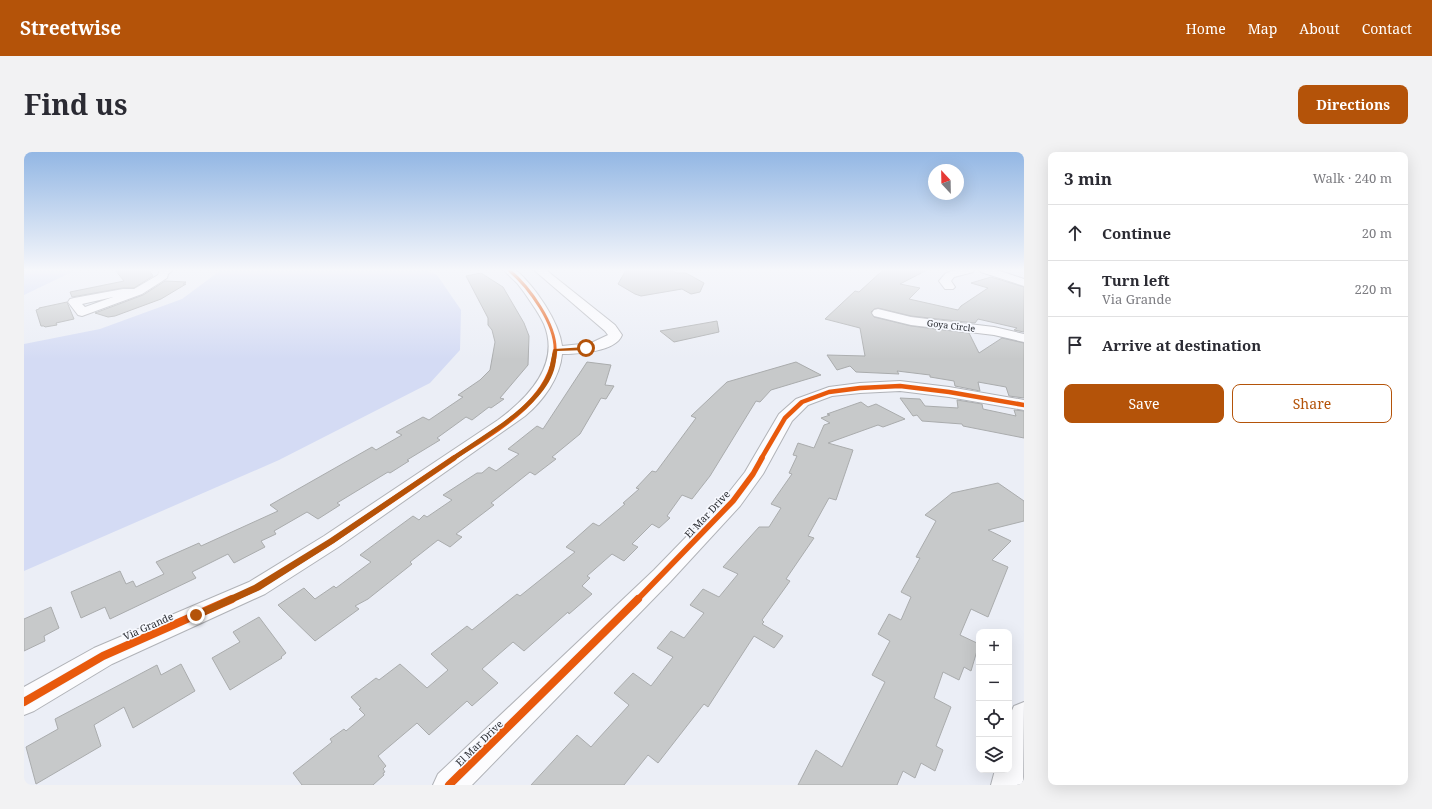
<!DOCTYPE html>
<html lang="en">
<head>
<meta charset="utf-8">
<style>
	:root { --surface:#fff; --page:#f2f2f3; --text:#2b2b33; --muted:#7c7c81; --line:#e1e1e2; --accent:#b45309 }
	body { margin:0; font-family:"Noto Serif",serif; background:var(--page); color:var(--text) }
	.controls { position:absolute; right:12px; bottom:12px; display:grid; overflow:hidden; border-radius:8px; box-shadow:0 4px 16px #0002 }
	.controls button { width:36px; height:36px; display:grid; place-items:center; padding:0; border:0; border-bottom:1px solid var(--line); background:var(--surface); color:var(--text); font:20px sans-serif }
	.compass { position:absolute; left:904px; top:12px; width:36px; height:36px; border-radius:50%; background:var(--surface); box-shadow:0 4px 16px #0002; rotate:338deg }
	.stop { position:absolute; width:12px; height:12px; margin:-9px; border:3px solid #b45309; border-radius:50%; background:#fff }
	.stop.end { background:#b45309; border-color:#fff; box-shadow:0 1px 4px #0008 }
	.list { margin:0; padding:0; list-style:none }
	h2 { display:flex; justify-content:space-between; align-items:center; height:52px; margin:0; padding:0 16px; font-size:17px }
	h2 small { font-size:13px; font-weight:400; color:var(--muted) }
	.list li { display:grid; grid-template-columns:26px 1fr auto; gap:12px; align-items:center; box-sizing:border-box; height:56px; padding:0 16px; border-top:1px solid var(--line) }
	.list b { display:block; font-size:15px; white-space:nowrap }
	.list p { margin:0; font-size:13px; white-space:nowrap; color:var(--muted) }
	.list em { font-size:13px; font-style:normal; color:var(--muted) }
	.actions { display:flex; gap:8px; padding:12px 16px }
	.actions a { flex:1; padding:9px 0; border:1px solid var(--accent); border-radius:8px; text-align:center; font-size:14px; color:var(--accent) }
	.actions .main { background:var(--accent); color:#fff }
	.icon { flex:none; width:22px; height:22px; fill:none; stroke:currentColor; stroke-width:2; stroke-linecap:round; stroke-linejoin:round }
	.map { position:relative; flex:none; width:1000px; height:633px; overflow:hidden; border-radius:8px }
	header { display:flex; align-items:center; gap:24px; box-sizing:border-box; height:56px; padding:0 20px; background:var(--accent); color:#fff }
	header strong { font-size:19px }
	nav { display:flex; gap:22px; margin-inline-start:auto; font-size:14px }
	.intro { display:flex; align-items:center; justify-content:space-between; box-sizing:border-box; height:96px; padding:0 24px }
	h1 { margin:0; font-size:28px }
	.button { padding:10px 18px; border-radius:8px; background:var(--accent); color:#fff; font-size:14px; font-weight:700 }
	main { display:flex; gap:24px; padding:0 24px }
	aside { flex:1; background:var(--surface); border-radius:8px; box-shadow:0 4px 16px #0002 }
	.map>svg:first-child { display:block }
	.green { fill:#d4dbf4 }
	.building { fill:#c7c9ca; stroke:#aaacad }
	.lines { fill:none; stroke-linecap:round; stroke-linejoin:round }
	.minor-casing { stroke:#b1b3b8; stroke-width:2 }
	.minor { fill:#fcfcfe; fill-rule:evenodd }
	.cycleway-far3-casing { stroke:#f7f9ff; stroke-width:4.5 }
	.cycleway-far2-casing { stroke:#f7f9ff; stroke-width:6 }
	.cycleway-far1-casing { stroke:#f7f9ff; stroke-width:8 }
	.cycleway-casing { stroke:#f7f9ff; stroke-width:10 }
	.cycleway-far3 { stroke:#e8590c; stroke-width:3 }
	.cycleway-far2 { stroke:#e8590c; stroke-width:4.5 }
	.cycleway-far1 { stroke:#e8590c; stroke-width:5.5 }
	.cycleway { stroke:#e8590c; stroke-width:8 }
	.route { fill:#b45309 }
	.labels { text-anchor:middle; stroke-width:3.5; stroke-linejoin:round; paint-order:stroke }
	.far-street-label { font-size:9px; fill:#2b2d32; stroke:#f7f9ff }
	.street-label { font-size:10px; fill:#2b2d32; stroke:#f7f9ff }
</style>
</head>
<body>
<header>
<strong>Streetwise</strong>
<nav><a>Home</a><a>Map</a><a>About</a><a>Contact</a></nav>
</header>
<div class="intro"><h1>Find us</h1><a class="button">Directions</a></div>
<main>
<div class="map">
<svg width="1000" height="633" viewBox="0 0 1000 633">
	<rect width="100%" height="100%" fill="#ebeef6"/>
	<path class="green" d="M 0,118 L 52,118 L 0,143 Z
		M 197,118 L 403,118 L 413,123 L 437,158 L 436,198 L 406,231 L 255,308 L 0,419 L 0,192 L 76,177 L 158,147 Z"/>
	<path class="building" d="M 91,118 L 125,118 L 129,124 L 110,136 L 99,136 L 48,145 L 46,140 L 100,129 Z
		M 602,118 L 648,118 L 652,121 L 662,121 L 680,131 L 676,140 L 667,142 L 658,137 L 617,144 L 611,142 L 594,132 Z
		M 859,118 L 903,118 L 876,132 L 896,136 L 885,147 L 934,158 L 937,154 L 964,136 L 947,131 L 967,125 L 1000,135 L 1000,180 L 990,178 L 993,176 L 954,167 L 951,171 L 887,164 L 854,156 L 850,157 L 847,160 L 850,165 L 887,174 L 945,181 L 955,201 L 978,186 L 1000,191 L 1000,246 L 985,244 L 982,235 L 954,230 L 956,239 L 931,234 L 930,229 L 906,225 L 906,223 L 873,219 L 875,222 L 832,220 L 826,214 L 813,218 L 803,203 L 841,204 L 836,176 L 801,167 L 831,139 L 835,140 Z
		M 457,121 L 479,135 L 500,171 L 505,184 L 504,213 L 476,246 L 480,247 L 467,256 L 465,255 L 448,268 L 442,265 L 413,286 L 416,288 L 383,308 L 385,309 L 366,321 L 364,320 L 313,351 L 316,353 L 294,367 L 283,360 L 250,379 L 252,382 L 237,389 L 241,395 L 210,411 L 204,402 L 168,420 L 172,426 L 86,467 L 81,455 L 57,466 L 47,440 L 96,419 L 102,432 L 109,429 L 112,435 L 140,422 L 132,410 L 175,391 L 177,394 L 254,359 L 246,353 L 348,295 L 352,298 L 378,283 L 372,280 L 399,265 L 405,268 L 439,245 L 434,243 L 456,228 L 466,218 L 471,190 L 468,178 L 464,173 L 464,166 L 442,124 Z
		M 141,129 L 162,130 L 159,132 L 162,132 L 137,147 L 91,164 L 84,165 L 71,161 L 119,143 Z
		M 43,150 L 50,167 L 32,171 L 33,173 L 21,175 L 20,174 L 17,174 L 12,158 L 15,157 L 15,156 Z
		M 693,169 L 695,180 L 650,190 L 636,179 Z
		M 563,210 L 587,213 L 581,233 L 590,234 L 582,247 L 577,246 L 556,282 L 528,305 L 532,307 L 511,323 L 506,320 L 467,351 L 470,353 L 432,382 L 438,385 L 426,395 L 414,388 L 386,410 L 388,412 L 344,447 L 331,454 L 335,457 L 291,489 L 254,453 L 280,436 L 291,447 L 310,434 L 312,436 L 347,410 L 336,403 L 363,383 L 389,364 L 395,368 L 400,363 L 403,365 L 428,348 L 419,343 L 453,321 L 458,321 L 465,315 L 472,319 L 495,302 L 484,297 L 513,274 L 519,277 Z
		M 772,210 L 797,223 L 747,238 L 736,250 L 732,249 L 686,324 L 668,347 L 658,343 L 643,364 L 646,366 L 635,376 L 628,372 L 608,392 L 614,395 L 600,409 L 588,402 L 563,424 L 566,426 L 558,434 L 568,442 L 545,462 L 544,460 L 500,499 L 489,490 L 458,517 L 474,531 L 448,554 L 443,549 L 405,583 L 393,571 L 354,604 L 362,614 L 359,617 L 361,620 L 359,621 L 360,623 L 349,633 L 278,633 L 269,621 L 308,590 L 306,587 L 320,577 L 322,579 L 341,563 L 335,557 L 337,556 L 327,545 L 352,526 L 355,528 L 376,512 L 403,536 L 424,518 L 407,502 L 443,474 L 448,478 L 493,442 L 496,444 L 551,400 L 542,395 L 569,371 L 575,374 L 601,352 L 599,351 L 615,337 L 612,336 L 628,319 L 632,320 L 672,266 L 667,264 L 703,230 Z
		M 876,246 L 896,247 L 901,254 L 934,256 L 933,248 L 958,252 L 959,257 L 992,264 L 990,258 L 1000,259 L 1000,286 L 939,274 L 938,272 L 898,269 L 893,263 L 889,264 Z
		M 837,250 L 844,255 L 852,252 L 881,267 L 859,275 L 854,273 L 804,291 L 829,298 L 812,348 L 805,346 L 784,384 L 790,386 L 762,427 L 766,429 L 738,468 L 740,470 L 738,472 L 759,484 L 750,496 L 730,484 L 684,555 L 680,552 L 634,611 L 624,603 L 600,633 L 507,633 L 553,583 L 567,595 L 574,587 L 605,553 L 590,541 L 609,521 L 627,534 L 649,505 L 633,496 L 647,479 L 660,486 L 680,461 L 666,453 L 679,437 L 695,445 L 714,422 L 699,415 L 735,375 L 745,375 L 757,356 L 747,352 L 768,322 L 765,321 L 773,304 L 769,303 L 774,291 L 790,296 L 800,273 L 806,271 L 797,266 L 806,263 L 803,262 Z
		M 974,331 L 1000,349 L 1000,369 L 964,378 L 987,389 L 968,408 L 984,415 L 964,465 L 947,457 L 936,483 L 955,492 L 947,519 L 940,515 L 935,528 L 919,520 L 910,546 L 927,555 L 912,594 L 919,598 L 911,619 L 897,611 L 891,626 L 879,619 L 873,633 L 774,633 L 792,598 L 818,615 L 861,530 L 848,523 L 866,489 L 854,482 L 865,462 L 877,468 L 887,445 L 877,440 L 896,406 L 892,405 L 912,369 L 901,363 L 928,341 Z
		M 27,455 L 35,476 L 20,484 L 21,489 L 0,499 L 0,467 Z
		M 235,465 L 262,501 L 257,505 L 258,506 L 206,538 L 188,506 L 216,490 L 209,480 Z
		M 157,512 L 171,539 L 109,576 L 100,555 L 70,573 L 77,594 L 12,632 L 2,595 L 34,577 L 31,567 L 133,513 L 137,523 Z"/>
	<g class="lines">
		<defs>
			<path id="minor" d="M 136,118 L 149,118 L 144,122 L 143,126 L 118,142 L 58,164 L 54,163 L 44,150 L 46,147 L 50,146 L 99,137 L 110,137 L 134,123 ZM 89,145 L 61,155 L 58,152 Z
				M 480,118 L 492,118 C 511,135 535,169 538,194 L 567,191 L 584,183 L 581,179 L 510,118 L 522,118 L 591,173 L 598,183 C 592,200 553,202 538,202 C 536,226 519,249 501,264 L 316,394 L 241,442 L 88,512 L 10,559 L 0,563 L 0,535 L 70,496 L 225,430 L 300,384 L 474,268 C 504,246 537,213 520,172 C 515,161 501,141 493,131 C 489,127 484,123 480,118 Z
				M 931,118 L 950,118 L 949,120 L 930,125 L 927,129 L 931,135 L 929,137 L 921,137 L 915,129 L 922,121 Z
				M 956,118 L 973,118 L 1000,127 L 1000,134 L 957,120 Z
				M 854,157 L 887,165 L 970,175 L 1000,182 L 1000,190 L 970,183 L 887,173 L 850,164 L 848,161 L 850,158 Z
				M 876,229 L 925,235 L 1000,248 L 1000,258 L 925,245 L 876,239 L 836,241 L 808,244 L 784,253 L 768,269 L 739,322 L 716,354 L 646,430 L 448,633 L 409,633 L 414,622 L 630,418 L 702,344 L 721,320 L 755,262 L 772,247 L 805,235 L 836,231 Z
				M 1000,550 L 999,633 L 967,633 L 971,618 L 985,618 L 985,565 L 990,554 Z"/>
		</defs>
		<use href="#minor" class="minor-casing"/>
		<use href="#minor" class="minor"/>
		<defs>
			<path id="cycleway-far3" d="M 485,118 C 505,135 533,173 531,200"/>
			<path id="cycleway-far2" d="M 428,307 C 467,281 527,251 531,199
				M 737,307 L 761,266 L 778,250 L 805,240 L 836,236 L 876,234 L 925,240 L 1000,253"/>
			<path id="cycleway-far1" d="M 206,448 L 233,436 L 308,389 L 430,306
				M 613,448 L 709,349 L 729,322 L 738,306"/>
			<path id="cycleway" d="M 0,550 L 79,504 L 208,447
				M 425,633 L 614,447"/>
		</defs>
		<use href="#cycleway-far3" class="cycleway-far3-casing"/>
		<use href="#cycleway-far2" class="cycleway-far2-casing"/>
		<use href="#cycleway-far1" class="cycleway-far1-casing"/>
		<use href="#cycleway" class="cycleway-casing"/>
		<use href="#cycleway-far3" class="cycleway-far3"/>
		<use href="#cycleway-far2" class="cycleway-far2"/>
		<use href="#cycleway-far1" class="cycleway-far1"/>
		<use href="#cycleway" class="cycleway"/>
	</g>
	<linearGradient id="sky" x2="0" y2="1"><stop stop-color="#93b7e4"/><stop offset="0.57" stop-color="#f6f7fb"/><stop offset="1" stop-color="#f6f7fb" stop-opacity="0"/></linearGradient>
	<rect width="1000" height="207" fill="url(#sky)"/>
	<path class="route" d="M 562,195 L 564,198 L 533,199 C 532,205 532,212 530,218 C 523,241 500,259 482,273 L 310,391 L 236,438 L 175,466 L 169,466 L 167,463 L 169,461 L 230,433 L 305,387 L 478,271 C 496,257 517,241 525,218 C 527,211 527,204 530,197 Z"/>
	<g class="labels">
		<g class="far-street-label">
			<text transform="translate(927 174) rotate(7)" y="3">Goya Circle</text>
		</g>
		<g class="street-label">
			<text transform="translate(683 362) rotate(-47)" y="4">El Mar Drive</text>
			<text transform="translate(124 474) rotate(-24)" y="4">Via Grande</text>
			<text transform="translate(455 591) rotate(-44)" y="4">El Mar Drive</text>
		</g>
	</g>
</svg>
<div class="controls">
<button>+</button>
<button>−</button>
<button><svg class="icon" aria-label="locate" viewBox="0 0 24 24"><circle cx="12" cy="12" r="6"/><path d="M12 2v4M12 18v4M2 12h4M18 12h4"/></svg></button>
<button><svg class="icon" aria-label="layers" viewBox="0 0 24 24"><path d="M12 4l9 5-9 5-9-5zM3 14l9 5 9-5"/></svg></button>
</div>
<svg class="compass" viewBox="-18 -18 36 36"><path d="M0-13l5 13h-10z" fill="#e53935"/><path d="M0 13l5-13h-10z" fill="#7c7c81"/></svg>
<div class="stop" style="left:562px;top:196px"></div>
<div class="stop end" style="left:172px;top:463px"></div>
</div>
<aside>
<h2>3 min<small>Walk · 240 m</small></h2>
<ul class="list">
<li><svg class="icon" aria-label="ahead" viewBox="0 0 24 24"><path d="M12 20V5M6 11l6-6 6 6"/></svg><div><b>Continue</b></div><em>20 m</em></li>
<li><svg class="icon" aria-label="left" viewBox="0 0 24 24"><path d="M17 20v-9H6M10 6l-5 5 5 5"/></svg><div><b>Turn left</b><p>Via Grande</p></div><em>220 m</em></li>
<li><svg class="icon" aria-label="arrive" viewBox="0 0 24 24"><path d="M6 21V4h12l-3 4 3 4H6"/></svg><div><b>Arrive at destination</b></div></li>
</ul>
<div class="actions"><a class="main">Save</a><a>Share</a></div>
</aside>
</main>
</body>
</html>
